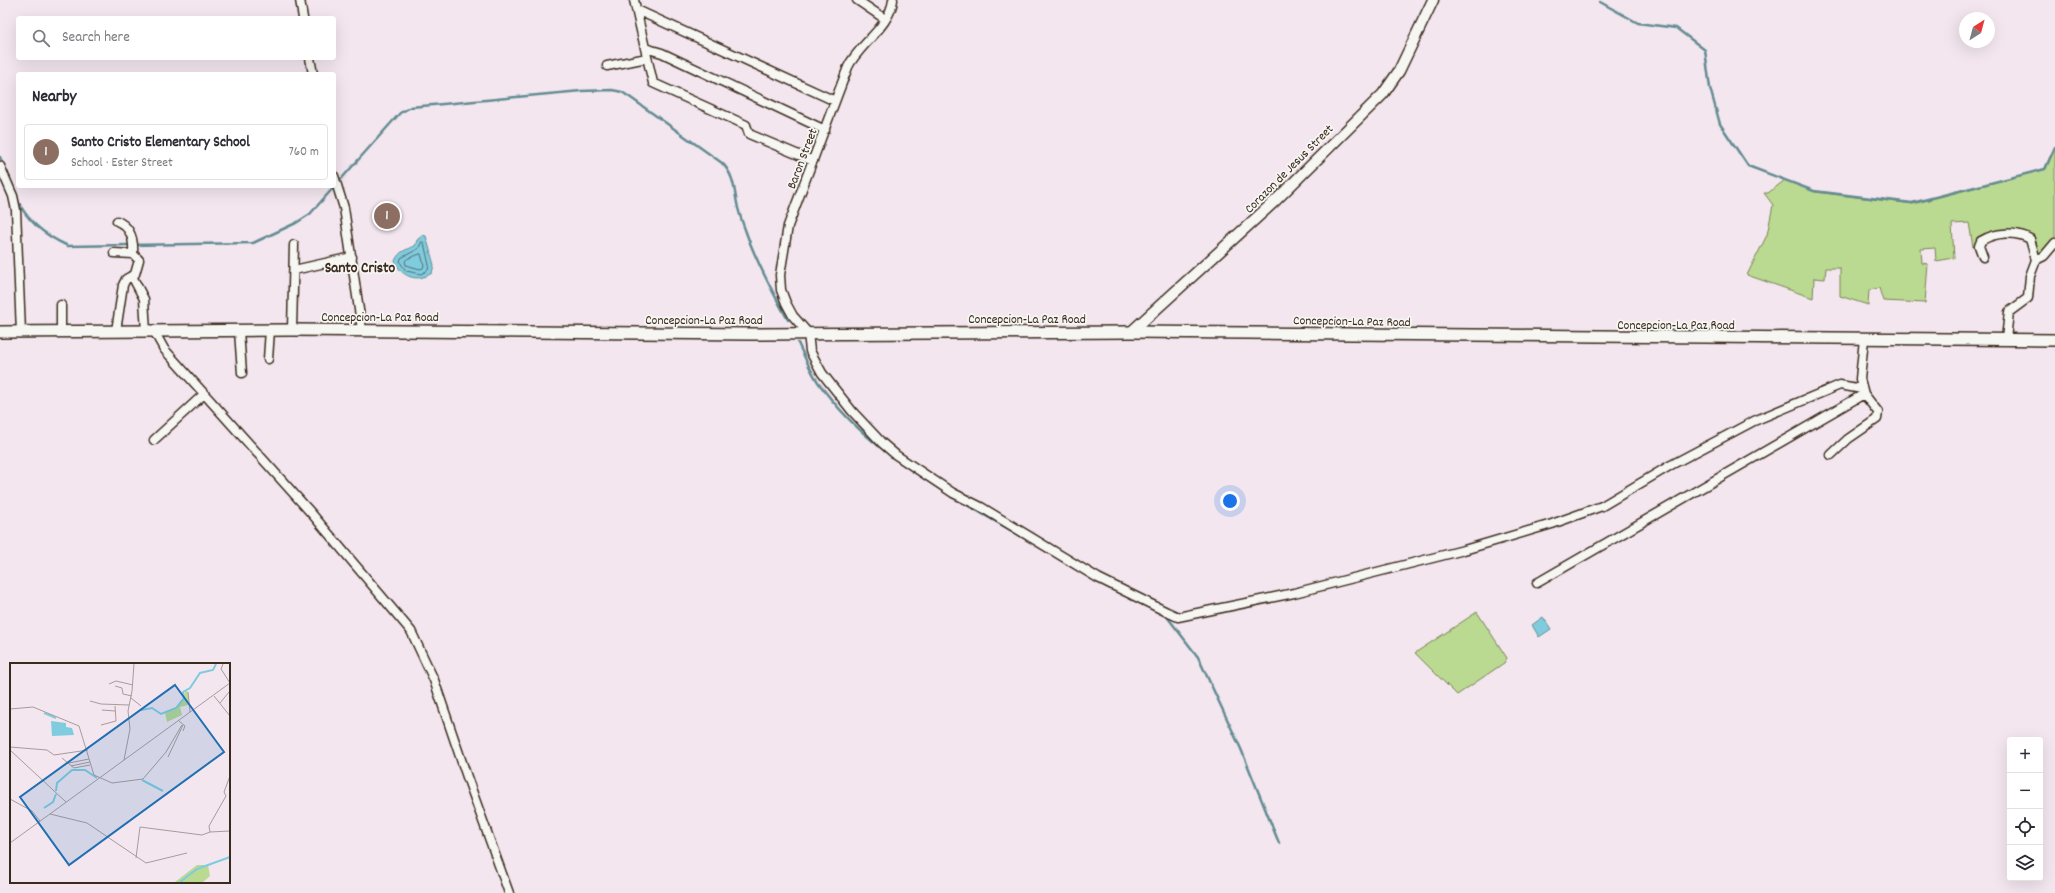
<!DOCTYPE html>
<html lang="en">
<head>
<meta charset="utf-8">
<style>
	:root { --surface:#fff; --page:#f7f7f7; --text:#2b2b33; --muted:#7c7c81; --line:#e1e1e2; --accent:#1f6fb2 }
	body { margin:0; font-family:Dekko,sans-serif; background:var(--page); color:var(--text) }
	.controls { position:absolute; right:12px; bottom:12px; display:grid; overflow:hidden; border-radius:4px; box-shadow:0 4px 16px #0002 }
	.controls button { width:36px; height:36px; display:grid; place-items:center; padding:0; border:0; border-bottom:1px solid var(--line); background:var(--surface); color:var(--text); font:20px sans-serif }
	.compass { position:absolute; left:1959px; top:12px; width:36px; height:36px; border-radius:50%; background:var(--surface); box-shadow:0 4px 16px #0002; rotate:36deg }
	.you { position:absolute; left:1230px; top:501px; width:14px; height:14px; margin:-10px; border:3px solid #fff; border-radius:50%; background:#1a73e8; box-shadow:0 0 0 6px #1a73e833 }
	.badge { display:grid; place-items:center; width:26px; height:26px; border-radius:50%; background:var(--accent); color:#fff; font-size:13px; font-weight:700 }
	.pin { position:absolute; translate:-50% -50%; border:2px solid #fff; box-shadow:0 1px 4px #0006 }
	.list { margin:0; padding:0; list-style:none }
	h2 { display:flex; justify-content:space-between; align-items:center; height:52px; margin:0; padding:0 16px; font-size:17px }
	h2 small { font-size:13px; font-weight:400; color:var(--muted) }
	.list li { display:grid; grid-template-columns:26px 1fr auto; gap:12px; align-items:center; box-sizing:border-box; height:56px; margin:0 8px 8px; padding:0 8px; border:1px solid var(--line); border-radius:4px }
	.list b { display:block; font-size:15px; white-space:nowrap }
	.list p { margin:0; font-size:13px; white-space:nowrap; color:var(--muted) }
	.list em { font-size:13px; font-style:normal; color:var(--muted) }
	.icon { flex:none; width:22px; height:22px; fill:none; stroke:currentColor; stroke-width:2; stroke-linecap:round; stroke-linejoin:round }
	.map { position:relative; flex:none; width:2055px; height:893px; overflow:hidden }
	.search { position:absolute; background:var(--surface); box-shadow:0 4px 16px #0002; left:16px; top:16px; width:320px; height:44px; display:flex; align-items:center; gap:10px; box-sizing:border-box; padding:0 14px; border-radius:4px; color:var(--muted); font-size:15px }
	.panel { position:absolute; background:var(--surface); box-shadow:0 4px 16px #0002; left:16px; top:72px; width:320px; height:116px; border-radius:4px }
	.map>svg:first-child { display:block }
	.green { fill:#bad991; stroke:#7a8258 }
	.water { fill:#7fccdf; stroke:#648b92 }
	.lines { fill:none; stroke-linecap:round; stroke-linejoin:round }
	.shore { stroke:#566b6b; stroke-width:1 }
	.stream { stroke:#648b92; stroke-width:2.5 }
	.minor-casing { stroke:#3b2a1e; stroke-width:11 }
	.tertiary-casing { stroke:#3b2a1e; stroke-width:13 }
	.secondary-casing { stroke:#3b2a1e; stroke-width:14 }
	.minor { stroke:#f6f6f2; stroke-width:8 }
	.tertiary { stroke:#f6f6f2; stroke-width:10 }
	.secondary { stroke:#f6f6f2; stroke-width:11 }
	.labels { text-anchor:middle; stroke-width:3.5; stroke-linejoin:round; paint-order:stroke }
	.street-label { font-size:13px; fill:#3b2a1e; stroke:#f6f6f2 }
	.quarter-label { font-size:15px; font-weight:bold; fill:#3b2a1e; stroke:#f6f6f2 }
	.inset-river { fill:none; stroke:#7fccdf; stroke-width:2 }
	.inset-road { fill:none; stroke:#a99b9b; stroke-width:1 }
	.view { fill:#1f6fb2; fill-opacity:0.15; stroke:#1f6fb2; stroke-width:2 }
	.inset-edge { fill:none; stroke:#3b2a1e; stroke-width:2 }
</style>
</head>
<body>
<div class="map">
<svg width="2055" height="893" viewBox="0 0 2055 893">
	<rect width="100%" height="100%" fill="#f3e6ef"/>
	<filter id="ink" filterUnits="userSpaceOnUse"><feTurbulence type="fractalNoise" baseFrequency=".025" numOctaves="2"/><feDisplacementMap in="SourceGraphic" scale="8" xChannelSelector="R" yChannelSelector="G"/><feConvolveMatrix kernelMatrix="1 2 1 2 8 2 1 2 1" color-interpolation-filters="sRGB"/></filter>
	<g filter="url(#ink)">
		<path class="green" d="M 2055,148 L 2055,242 L 2037,257 L 2021,233 L 1977,244 L 1973,247 L 1969,223 L 1952,224 L 1954,258 L 1936,261 L 1935,248 L 1921,249 L 1922,263 L 1928,264 L 1925,303 L 1883,301 L 1879,288 L 1869,290 L 1868,305 L 1840,296 L 1840,268 L 1826,268 L 1825,279 L 1814,278 L 1813,298 L 1747,275 L 1767,235 L 1773,205 L 1764,193 L 1768,193 L 1785,180 L 1815,192 L 1913,204 L 2046,169 Z
			M 1477,612 L 1507,658 L 1504,663 L 1457,695 L 1415,653 Z"/>
		<path class="water" d="M 423,235 L 426,236 L 434,265 L 432,273 C 417,283 401,277 395,261 C 399,251 406,250 415,246 L 417,240 Z
			M 1543,617 L 1551,629 L 1539,637 L 1532,625 Z"/>
		<g class="lines">
			<path class="shore" d="M 422,242 L 424,243 L 429,265 L 428,270 L 421,274 L 406,271 L 400,262 L 401,258 L 418,249 Z
				M 421,254 L 424,265 L 423,268 L 420,269 L 406,265 L 405,261 L 407,259 Z"/>
			<path class="stream" d="M 1600,2 L 1638,23 L 1676,28 L 1705,50 L 1710,88 L 1720,124 L 1748,166 L 1814,191 L 1912,203 L 2045,169 L 2055,147
				M 0,157 L 3,165
				M 17,199 C 27,222 46,236 68,246 L 253,243 L 296,223 L 310,214 L 400,113 L 411,107 L 581,91 L 612,90 L 622,92 L 631,98 L 722,163 C 735,176 734,191 738,208 C 741,220 746,232 750,243 C 761,270 774,295 788,320
				M 798,343 C 804,356 810,370 818,382 C 837,409 859,431 885,451
				M 898,461 L 941,490
				M 955,498 L 1043,549
				M 1165,614 L 1198,657 L 1241,749 L 1279,843"/>
			<defs>
				<path id="minor" d="M 300,0 L 303,18
					M 634,0 L 653,83 L 746,125 L 749,134 L 813,161
					M 857,0 L 885,19
					M 893,0 C 890,27 859,44 848,67 L 788,226 L 780,275 L 781,290 L 786,303 L 793,316 L 808,333 L 810,351 L 822,373 L 852,411 L 882,443 L 896,455 L 953,493 L 981,507 L 1098,578 L 1167,612 L 1178,617 L 1294,593 L 1464,550 L 1552,524 L 1602,506 L 1671,465 L 1754,421 L 1840,385 L 1862,389
					M 637,10 L 835,101
					M 645,48 L 662,53 L 825,130
					M 310,58 L 313,74
					M 607,66 L 647,58
					M 0,166 L 13,196 L 16,210 L 21,332
					M 334,176 L 344,208 L 362,330
					M 117,221 C 131,227 134,239 133,254
					M 114,253 L 133,254 L 139,260 L 135,274 L 126,279 L 123,285 L 116,331
					M 1983,257 L 1979,246 L 1981,241 C 1995,232 2016,231 2030,239 L 2036,260
					M 294,270 L 352,257
					M 132,276 L 144,299 L 146,332
					M 292,330 L 294,245
					M 61,331 L 61,305
					M 154,331 L 164,349 L 312,514 L 411,631 L 434,680 L 467,777 L 509,893
					M 239,331 L 242,373
					M 2006,339 L 2009,312 L 2028,298 L 2030,276 L 2036,260 L 2044,256 L 2055,243
					M 268,359 L 270,330
					M 154,440 L 204,394
					M 1831,455 L 1848,439 L 1877,419 L 1878,412 L 1864,394 L 1860,379 L 1864,339
					M 1537,583 L 1864,394"/>
				<path id="tertiary" d="M 1131,332 L 1275,201 L 1383,94 L 1399,71 L 1433,0"/>
				<path id="secondary" d="M 0,332 L 292,330 L 750,334 L 1131,332 L 2055,340"/>
			</defs>
			<use href="#minor" class="minor-casing"/>
			<use href="#tertiary" class="tertiary-casing"/>
			<use href="#secondary" class="secondary-casing"/>
			<use href="#minor" class="minor"/>
			<use href="#tertiary" class="tertiary"/>
			<use href="#secondary" class="secondary"/>
		</g>
	</g>
	<g class="labels">
		<g class="street-label">
			<text transform="translate(801 158) rotate(-69)" y="5">Baron Street</text>
			<text transform="translate(1288 168) rotate(-45)" y="5">Corazon de Jesus Street</text>
			<text x="380" y="321">Concepcion-La Paz Road</text>
			<text x="1027" y="323">Concepcion-La Paz Road</text>
			<text x="704" y="324">Concepcion-La Paz Road</text>
			<text transform="translate(1352 320) rotate(1)" y="5">Concepcion-La Paz Road</text>
			<text x="1676" y="329">Concepcion-La Paz Road</text>
		</g>
		<g class="quarter-label">
			<text x="360" y="272">Santo Cristo</text>
		</g>
	</g>
	<g transform="translate(10 663)">
		<rect width="220" height="220" fill="#f3e6ef"/>
		<path d="M 175,27 L 178,29 L 178,42 L 170,44 L 172,52 L 157,59 L 155,50 L 166,45 L 174,35 ZM 187,202 L 198,202 L 200,213 L 193,219 L 165,219 Z" fill="#bad991"/>
		<path d="M 41,58 L 56,60 L 56,64 L 62,65 L 64,72 L 42,73 Z" fill="#7fccdf"/>
		<path class="inset-river" d="M 131,47 L 142,45 L 151,51 L 166,45 L 174,35 L 173,29 L 180,25 L 190,10 L 203,7 L 206,1M 34,50 L 46,55M 132,117 L 153,128M 46,128 L 47,120 L 62,107 L 75,107 L 87,115M 34,145 L 43,139 L 46,131M 170,219 L 187,206 L 220,194"/>
		<path class="inset-road" d="M 213,1 L 211,6 L 220,20M 99,21 L 106,18 L 123,22M 105,23 L 112,25 L 113,31 L 122,33M 178,29 L 180,49M 204,33 L 220,53M 121,35 L 131,43M 80,38 L 91,41 L 119,42M 210,40 L 219,29M 0,46 L 23,44 L 69,63 L 84,112 L 102,120 L 133,116 L 156,89 L 172,62M 92,47 L 105,48M 169,58 L 175,63 L 173,68M 91,62 L 106,58 L 105,43M 0,84 L 37,87 L 44,92 L 78,87M 0,87 L 56,139M 158,94 L 173,62M 52,95 L 64,105 L 80,102M 114,97 L 120,66 L 118,48 L 122,28 L 124,1M 59,100 L 79,96M 61,103 L 80,99M 0,136 L 22,148 L 30,158M 40,151 L 77,160 L 136,200 L 177,190M 200,169 L 220,168M 0,180 L 220,20M 126,195 L 130,164 L 192,172 L 200,169 L 199,163 L 216,133 L 214,129 L 220,113"/>
		<path class="view" d="M 165,22 L 214,89 L 59,202 L 10,134 Z"/>
		<rect width="220" height="220" class="inset-edge"/>
	</g>
</svg>
<div class="controls">
<button>+</button>
<button>−</button>
<button><svg class="icon" aria-label="locate" viewBox="0 0 24 24"><circle cx="12" cy="12" r="6"/><path d="M12 2v4M12 18v4M2 12h4M18 12h4"/></svg></button>
<button><svg class="icon" aria-label="layers" viewBox="0 0 24 24"><path d="M12 4l9 5-9 5-9-5zM3 14l9 5 9-5"/></svg></button>
</div>
<svg class="compass" viewBox="-18 -18 36 36"><path d="M0-13l5 13h-10z" fill="#e53935"/><path d="M0 13l5-13h-10z" fill="#7c7c81"/></svg>
<div class="you"></div>
<div class="pin badge" style="left:387px;top:216px;background:#8d6e63">1</div>
<div class="search"><svg class="icon" aria-label="search" viewBox="0 0 24 24"><circle cx="10" cy="10" r="6"/><path d="M15 15l6 6"/></svg>Search here</div>
<section class="panel">
<h2>Nearby<small></small></h2>
<ul class="list">
<li><span class="badge" style="background:#8d6e63">1</span><div><b>Santo Cristo Elementary School</b><p>School · Ester Street</p></div><em>760 m</em></li>
</ul>
</section>
</div>
</body>
</html>
